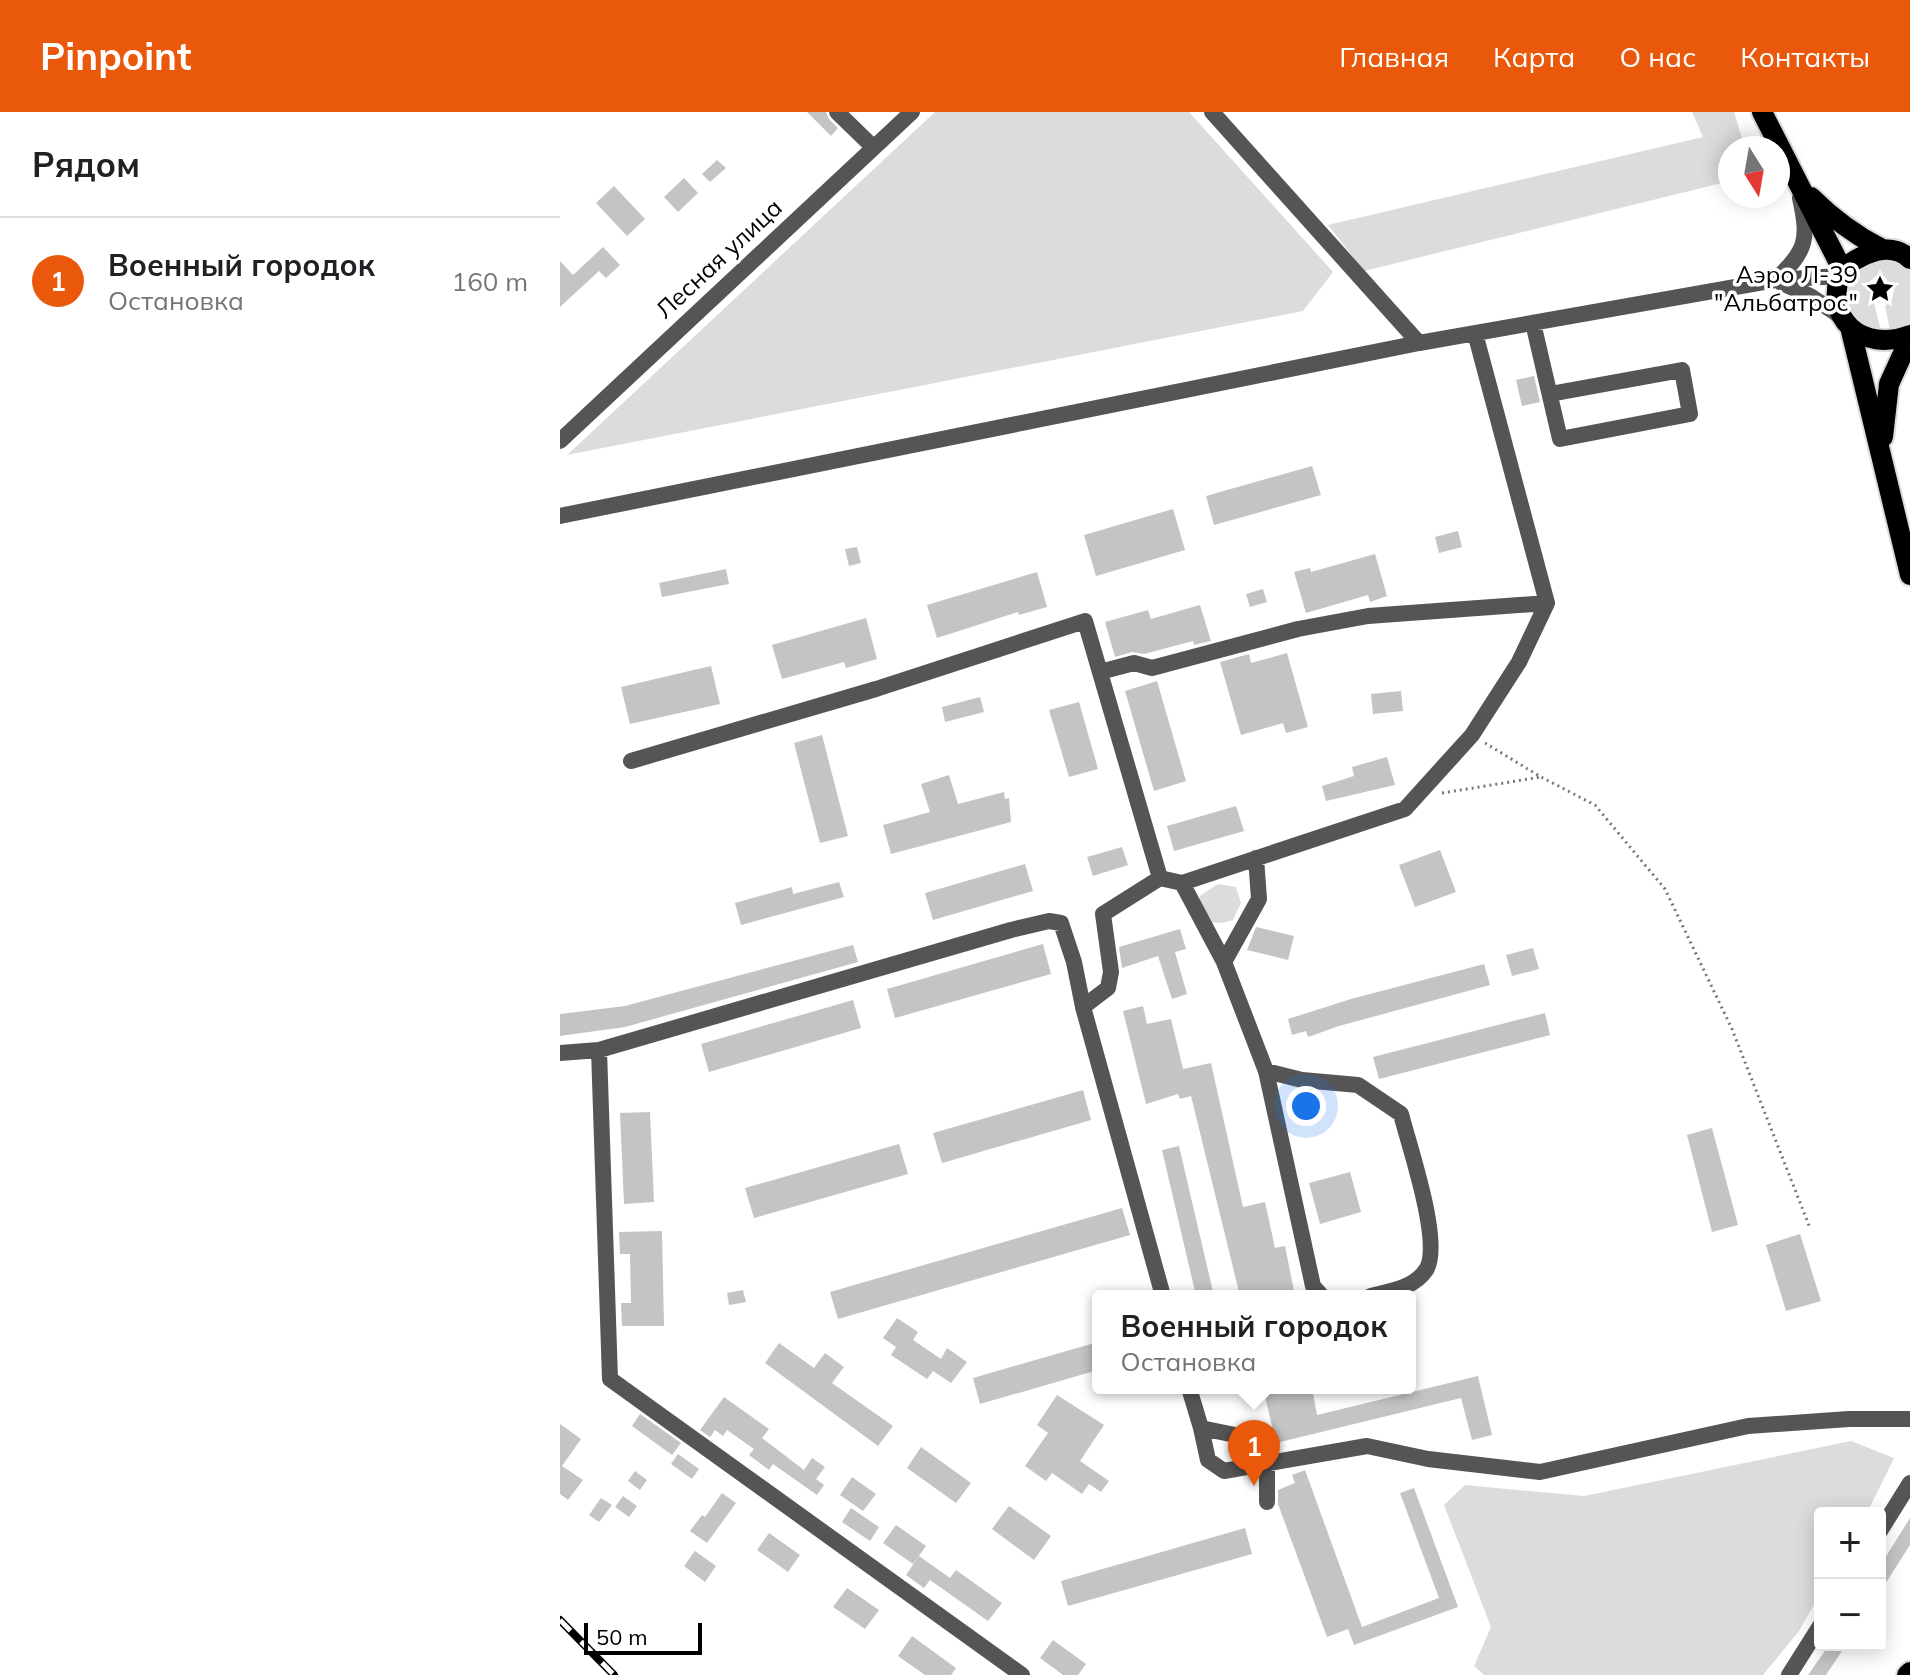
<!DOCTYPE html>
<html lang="ru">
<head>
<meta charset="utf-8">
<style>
	:root { --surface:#fff; --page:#f2f2f2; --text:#202124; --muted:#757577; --line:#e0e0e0; --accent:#ea580c }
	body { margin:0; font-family:Mulish,sans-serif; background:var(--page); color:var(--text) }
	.controls { position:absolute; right:24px; bottom:24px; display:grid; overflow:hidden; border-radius:8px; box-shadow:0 4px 20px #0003 }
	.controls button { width:72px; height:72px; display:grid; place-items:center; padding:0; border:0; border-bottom:2px solid var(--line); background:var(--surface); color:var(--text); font:40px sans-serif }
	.compass { position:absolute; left:1158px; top:24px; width:72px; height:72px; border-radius:50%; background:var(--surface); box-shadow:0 4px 20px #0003; rotate:169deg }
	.scale { position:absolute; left:24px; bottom:20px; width:118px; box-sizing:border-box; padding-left:8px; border:4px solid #000; border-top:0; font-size:22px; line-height:28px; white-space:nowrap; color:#000; -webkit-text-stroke:6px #fff; paint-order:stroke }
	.you { position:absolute; left:746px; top:994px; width:28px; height:28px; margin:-20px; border:6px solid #fff; border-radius:50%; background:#1a73e8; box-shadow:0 0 0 12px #1a73e833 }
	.badge { display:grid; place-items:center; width:52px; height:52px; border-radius:50%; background:var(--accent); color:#fff; font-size:26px; font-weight:700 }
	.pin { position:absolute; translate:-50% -66px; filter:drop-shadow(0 2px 4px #0008) }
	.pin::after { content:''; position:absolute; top:42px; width:28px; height:24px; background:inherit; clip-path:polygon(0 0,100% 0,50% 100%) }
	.popup { position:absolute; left:532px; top:1178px; width:324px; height:104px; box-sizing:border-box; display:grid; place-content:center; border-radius:8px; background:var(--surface); filter:drop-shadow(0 2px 6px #0005); font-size:26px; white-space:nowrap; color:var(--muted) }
	.popup b { font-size:30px; color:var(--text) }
	.popup::after { content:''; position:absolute; left:50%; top:100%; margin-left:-16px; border:16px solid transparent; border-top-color:var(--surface) }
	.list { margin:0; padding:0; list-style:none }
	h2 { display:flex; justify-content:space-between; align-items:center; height:104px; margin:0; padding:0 32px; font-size:34px }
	h2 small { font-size:26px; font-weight:400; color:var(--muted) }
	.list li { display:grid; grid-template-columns:52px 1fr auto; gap:24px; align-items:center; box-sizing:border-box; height:128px; padding:0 32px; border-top:2px solid var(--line) }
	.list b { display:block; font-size:30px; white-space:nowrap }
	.list p { margin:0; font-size:26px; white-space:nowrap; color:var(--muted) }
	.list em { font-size:26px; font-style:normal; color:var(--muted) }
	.map { position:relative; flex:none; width:1350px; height:1563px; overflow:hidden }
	header { display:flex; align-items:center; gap:48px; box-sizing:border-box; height:112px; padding:0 40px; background:var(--accent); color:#fff }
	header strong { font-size:38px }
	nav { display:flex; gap:44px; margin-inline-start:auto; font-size:28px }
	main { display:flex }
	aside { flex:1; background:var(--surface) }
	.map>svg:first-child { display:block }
	.green { fill:#dcdcdc }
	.building { fill:#c4c4c4 }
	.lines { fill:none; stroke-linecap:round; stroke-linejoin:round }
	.major-casing { stroke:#dbdbdb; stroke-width:24 }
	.path { stroke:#777; stroke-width:3; stroke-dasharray:2 4; stroke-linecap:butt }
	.minor { stroke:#555; stroke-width:16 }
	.major { stroke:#000; stroke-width:20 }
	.rail-casing { stroke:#000; stroke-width:8 }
	.rail { stroke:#fff; stroke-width:5; stroke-dasharray:15; stroke-linecap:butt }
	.labels { text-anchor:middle; stroke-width:7; stroke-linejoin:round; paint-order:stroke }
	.street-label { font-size:24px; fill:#000; stroke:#fff }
	.poi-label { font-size:24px; fill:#000; stroke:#fff; text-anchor:end }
</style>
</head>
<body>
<header>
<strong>Pinpoint</strong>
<nav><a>Главная</a><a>Карта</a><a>О нас</a><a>Контакты</a></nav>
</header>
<main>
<aside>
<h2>Рядом<small></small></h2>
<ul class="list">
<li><span class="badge">1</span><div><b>Военный городок</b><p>Остановка</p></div><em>160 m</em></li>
</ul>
</aside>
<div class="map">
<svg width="1350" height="1563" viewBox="0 0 1350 1563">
	<rect width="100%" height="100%" fill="#fff"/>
	<path class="green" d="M 375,0 L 629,0 L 773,160 L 743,199 L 7,343 Z
		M 1132,0 L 1174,0 L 1185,36 L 1170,36 L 1170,69 L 804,159 L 768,113 L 1143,25 Z
		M 1319,143 L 1343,151 L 1350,157 L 1350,213 L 1344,218 L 1330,218 L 1325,194 L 1332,188 L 1334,177 L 1324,164 L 1316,164 L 1309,170 L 1320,215 L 1315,223 L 1303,219 L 1283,188 L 1288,163 Z
		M 658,772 L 676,775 L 681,791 L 673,808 L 663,811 L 648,810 L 638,794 L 640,784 Z
		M 1291,1329 L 1334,1346 L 1307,1401 L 1260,1401 L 1260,1482 L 1239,1519 L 1203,1563 L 924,1563 L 914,1554 L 931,1515 L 884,1393 L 905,1373 L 1024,1384 Z"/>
	<path class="building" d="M 247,0 L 266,0 L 269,7 L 278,16 L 271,24 Z
		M 157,48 L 166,56 L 150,70 L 142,62 Z
		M 124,66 L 138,81 L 118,100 L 104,85 Z
		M 54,74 L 85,107 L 67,124 L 36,91 Z
		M 43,135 L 60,153 L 46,166 L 39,159 L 0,195 L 0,149 L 13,163 Z
		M 974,264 L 980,290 L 962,294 L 956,268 Z
		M 752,354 L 761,383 L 654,413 L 646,384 Z
		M 613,397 L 625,438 L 536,464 L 524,423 Z
		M 898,419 L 902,435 L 879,441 L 875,425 Z
		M 297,435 L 301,451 L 289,454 L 285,437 Z
		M 815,442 L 827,484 L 810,490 L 808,483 L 746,501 L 734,460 L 750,456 L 751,460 Z
		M 166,457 L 169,472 L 102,485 L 99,471 Z
		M 477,460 L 487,495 L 459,503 L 458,500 L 377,526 L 367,493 Z
		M 703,477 L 707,490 L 690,495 L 686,482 Z
		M 640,493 L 651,529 L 634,533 L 633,529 L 584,542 L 572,540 L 555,545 L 545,510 L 588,498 L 591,507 Z
		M 306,506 L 317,547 L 286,556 L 284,550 L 222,567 L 212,533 Z
		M 727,541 L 748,615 L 726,621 L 723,611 L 681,623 L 660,550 L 689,542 L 691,551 Z
		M 151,554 L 160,592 L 70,612 L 61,575 Z
		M 597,569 L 626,669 L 594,679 L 565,579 Z
		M 841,579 L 843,599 L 813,602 L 811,582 Z
		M 420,585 L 424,600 L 385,610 L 382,595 Z
		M 519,590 L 538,657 L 509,665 L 489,598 Z
		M 262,623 L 288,724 L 260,731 L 234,631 Z
		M 827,645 L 835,673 L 766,689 L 762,674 L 794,664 L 792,655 Z
		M 389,663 L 398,692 L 444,680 L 445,687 L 449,686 L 451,710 L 331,742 L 323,713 L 370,700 L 361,672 Z
		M 676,694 L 684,719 L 614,739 L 607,714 Z
		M 562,735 L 568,753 L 533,764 L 527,745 Z
		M 880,738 L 896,780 L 855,795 L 839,753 Z
		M 465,752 L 473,779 L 373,808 L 365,781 Z
		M 279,770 L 284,785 L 181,813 L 175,791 L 232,775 L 233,782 Z
		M 696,815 L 734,824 L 728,848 L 687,838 Z
		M 620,817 L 626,837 L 615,840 L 627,882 L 612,887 L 598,844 L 562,856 L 559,835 Z
		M 483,832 L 491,862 L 335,906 L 327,877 Z
		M 293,833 L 298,850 L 65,915 L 0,924 L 0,902 L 65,894 Z
		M 973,836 L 979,857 L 952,864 L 946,843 Z
		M 924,852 L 930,873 L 779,914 L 748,925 L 746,919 L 732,923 L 728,907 L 791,887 Z
		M 293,888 L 301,916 L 149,960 L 141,932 Z
		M 583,894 L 587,912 L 611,907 L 623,957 L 651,951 L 683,1095 L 705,1090 L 715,1136 L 725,1134 L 735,1184 L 680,1184 L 631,984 L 620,987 L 618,982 L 586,992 L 563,899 Z
		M 985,901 L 990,923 L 819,967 L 813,945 Z
		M 523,978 L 531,1008 L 382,1051 L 373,1021 Z
		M 90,1000 L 94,1090 L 64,1092 L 60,1001 Z
		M 1152,1016 L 1178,1113 L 1152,1120 L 1127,1023 Z
		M 339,1032 L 348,1062 L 194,1106 L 185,1076 Z
		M 619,1034 L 654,1184 L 636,1184 L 602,1038 Z
		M 790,1060 L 801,1100 L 760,1112 L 749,1071 Z
		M 562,1096 L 570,1123 L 278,1207 L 270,1180 Z
		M 102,1119 L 104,1214 L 62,1214 L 61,1191 L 71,1191 L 70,1142 L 60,1142 L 59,1120 Z
		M 1240,1122 L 1261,1189 L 1226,1199 L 1206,1133 Z
		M 183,1178 L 186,1190 L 169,1193 L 167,1181 Z
		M 337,1206 L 358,1220 L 353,1228 L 381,1247 L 387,1236 L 407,1250 L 391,1271 L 373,1259 L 367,1267 L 331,1243 L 336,1235 L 323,1226 Z
		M 538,1230 L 538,1258 L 420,1292 L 413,1266 Z
		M 219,1231 L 254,1256 L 265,1241 L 284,1255 L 272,1271 L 333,1314 L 318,1334 L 205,1251 Z
		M 918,1264 L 932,1323 L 912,1328 L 901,1286 L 716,1331 L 703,1276 L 752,1276 L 757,1303 Z
		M 497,1283 L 544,1313 L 520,1349 L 549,1369 L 541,1380 L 529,1372 L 522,1382 L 492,1361 L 486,1369 L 465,1354 L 488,1321 L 477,1313 Z
		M 164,1285 L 209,1317 L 202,1326 L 244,1358 L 252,1346 L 265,1355 L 256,1367 L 264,1373 L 257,1383 L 213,1352 L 209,1358 L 189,1343 L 194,1337 L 167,1318 L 163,1324 L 155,1318 L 150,1325 L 140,1318 Z
		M 80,1302 L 121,1331 L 112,1343 L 72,1314 Z
		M 0,1312 L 21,1327 L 2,1354 L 23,1368 L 8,1388 L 0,1382 Z
		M 361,1335 L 411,1371 L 396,1391 L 347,1356 Z
		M 118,1342 L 139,1357 L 132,1367 L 111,1352 Z
		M 745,1358 L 802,1515 L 879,1486 L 840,1381 L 854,1376 L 898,1495 L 794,1533 L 788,1517 L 767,1525 L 718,1392 L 718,1378 L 735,1371 L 732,1363 Z
		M 75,1359 L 87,1368 L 80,1378 L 68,1369 Z
		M 292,1365 L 316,1382 L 303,1399 L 280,1383 Z
		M 162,1381 L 176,1391 L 147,1431 L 130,1419 L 142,1403 L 145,1405 Z
		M 63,1384 L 77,1394 L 69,1405 L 55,1395 Z
		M 41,1386 L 52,1393 L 39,1410 L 29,1403 Z
		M 449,1394 L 491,1424 L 474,1448 L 432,1417 Z
		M 291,1396 L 319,1415 L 310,1429 L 282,1410 Z
		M 1350,1406 L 1350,1433 L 1320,1480 L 1320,1454 Z
		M 336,1413 L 366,1434 L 353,1452 L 323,1431 Z
		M 685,1416 L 692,1442 L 508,1494 L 501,1469 Z
		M 209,1421 L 240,1443 L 228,1460 L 197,1438 Z
		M 135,1439 L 156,1454 L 145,1470 L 124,1454 Z
		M 359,1444 L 390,1466 L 396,1458 L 442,1491 L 428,1509 L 370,1468 L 364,1476 L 346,1463 Z
		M 287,1476 L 319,1498 L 305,1517 L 273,1495 Z
		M 352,1524 L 396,1556 L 391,1563 L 365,1563 L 338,1544 Z
		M 493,1528 L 526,1552 L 518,1563 L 503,1563 L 480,1546 Z
		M 1269,1533 L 1286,1533 L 1266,1563 L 1248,1563 Z"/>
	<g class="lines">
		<defs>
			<path id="major" d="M 1202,0 L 1282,157
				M 1251,85 C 1272,106 1295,123 1322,137
				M 1350,147 C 1329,127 1301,143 1282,157 C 1262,207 1302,241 1350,223
				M 1291,219 L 1350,463
				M 1323,325 L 1329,272 L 1350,226
				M 1347,1563 L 1350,1560"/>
		</defs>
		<use href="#major" class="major-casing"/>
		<path class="path" d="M 925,631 L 981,665 L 1035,693 L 1105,777 L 1172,917 L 1250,1116
			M 882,681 L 981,665"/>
		<path class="minor" d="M 277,0 L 313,35
			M 652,0 L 859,231
			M 1215,168 C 1247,139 1249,127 1240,86
			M 1220,170 L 1250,184 L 1282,205
			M 973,211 L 1000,327 L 1130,302 L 1122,258 L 990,282
			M 0,329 L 352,0
			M 0,404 L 859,231 L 1215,168 L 1279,164
			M 540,560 L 574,551 L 592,556 L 738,517 L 808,504 L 987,491 L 915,221
			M 71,649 L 316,577 L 525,509 L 600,766 L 543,802 L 551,860 L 548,876 L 523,895
			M 600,766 L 622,771 L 845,697 L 912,623 L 959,550 L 987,491
			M 622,771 L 664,850 L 706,959 L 753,1174 L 762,1184
			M 664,850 L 699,787 L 696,746
			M 39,938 L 50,1267 L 462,1563
			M 0,941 L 39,938 L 451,818 L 489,809 L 501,811 L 514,850 L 523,895 L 603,1184
			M 706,959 L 742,968 L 798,973 L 841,1002 C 849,1034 883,1132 866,1158 C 854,1176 830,1179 811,1184
			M 629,1276 L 641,1316
			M 707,1390 L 707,1351 L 675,1323 L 641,1316 L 648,1348 L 664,1359 L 807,1334 L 868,1347 L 980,1360 L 1188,1314 L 1289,1307 L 1350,1307
			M 1320,1419 L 1350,1371
			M 1229,1563 L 1260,1514"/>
		<use href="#major" class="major"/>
		<defs>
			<path id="rail" d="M 0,1508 L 54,1563"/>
		</defs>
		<use href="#rail" class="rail-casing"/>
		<use href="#rail" class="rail"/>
	</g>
	<defs>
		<symbol id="sight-bare" viewBox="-9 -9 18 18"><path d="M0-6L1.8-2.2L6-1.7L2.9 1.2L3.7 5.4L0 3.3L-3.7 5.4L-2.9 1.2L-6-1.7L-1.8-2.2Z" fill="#000" stroke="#fff" stroke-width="2.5" paint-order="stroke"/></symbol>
	</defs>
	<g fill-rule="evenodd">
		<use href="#sight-bare" x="1300" y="157" width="40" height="40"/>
	</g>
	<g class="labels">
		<g class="street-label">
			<text transform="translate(159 147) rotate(-43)" y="8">Лесная улица</text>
		</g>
		<g class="poi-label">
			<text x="1298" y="171">Аэро Л-39<tspan x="1298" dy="28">"Альбатрос"</tspan></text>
		</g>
	</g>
</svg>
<div class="controls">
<button>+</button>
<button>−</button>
</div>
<svg class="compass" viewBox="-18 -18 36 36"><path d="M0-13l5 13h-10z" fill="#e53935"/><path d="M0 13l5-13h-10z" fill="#757577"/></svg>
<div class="scale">50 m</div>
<div class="you"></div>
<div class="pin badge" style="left:694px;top:1374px">1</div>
<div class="popup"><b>Военный городок</b>Остановка</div>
</div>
</main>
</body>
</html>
